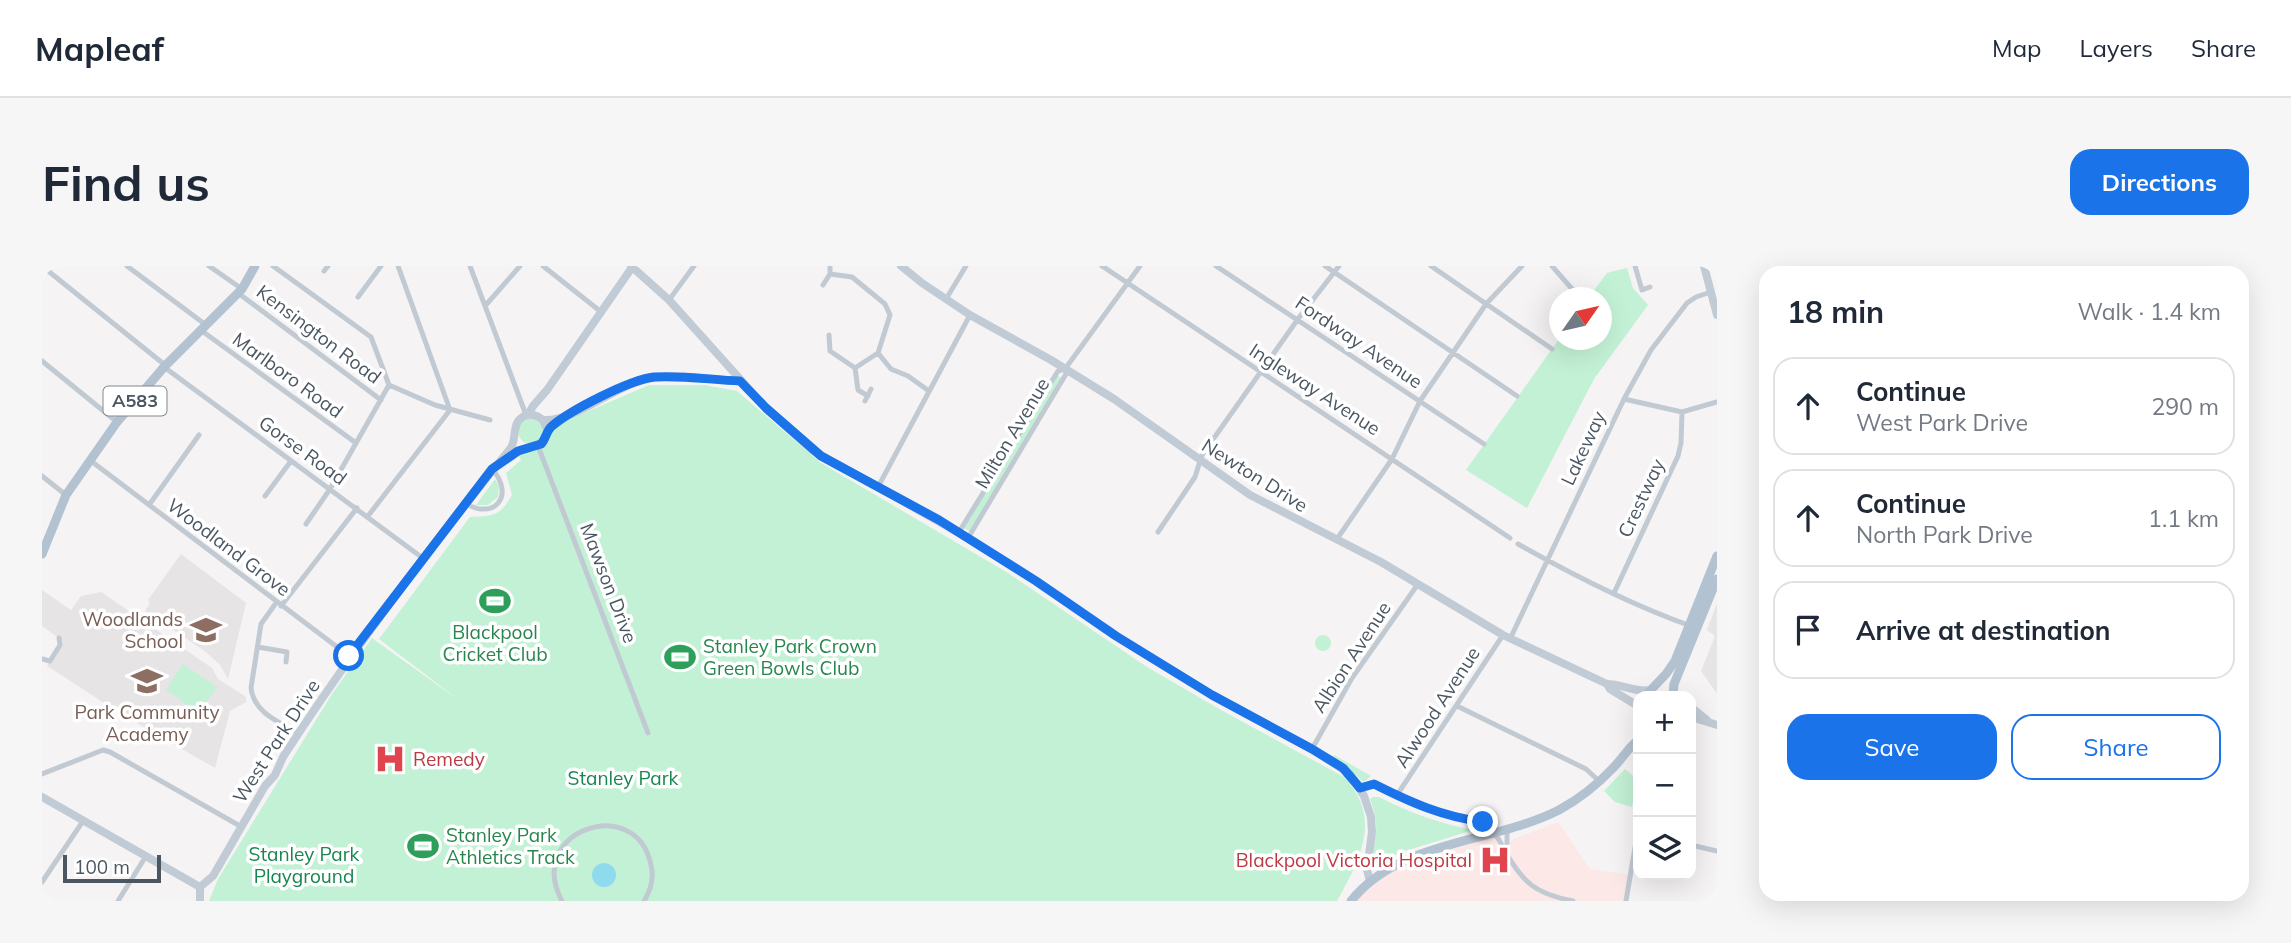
<!DOCTYPE html>
<html lang="en">
<head>
<meta charset="utf-8">
<style>
	:root { --surface:#fff; --page:#f6f6f7; --text:#1f2937; --muted:#747a83; --line:#e0e1e3; --accent:#1a73e8 }
	body { margin:0; font-family:Mulish,sans-serif; background:var(--page); color:var(--text) }
	.controls { position:absolute; right:21px; bottom:21px; display:grid; overflow:hidden; border-radius:14px; box-shadow:0 7px 28px #0002 }
	.controls button { width:63px; height:63px; display:grid; place-items:center; padding:0; border:0; border-bottom:2px solid var(--line); background:var(--surface); color:var(--text); font:35px sans-serif }
	.compass { position:absolute; left:1507px; top:21px; width:63px; height:63px; border-radius:50%; background:var(--surface); box-shadow:0 7px 28px #0002; rotate:56deg }
	.scale { position:absolute; left:21px; bottom:18px; width:98px; box-sizing:border-box; padding-left:7px; border:4px solid #4a5661; border-top:0; font-size:19px; line-height:24px; white-space:nowrap; color:#4a5661; -webkit-text-stroke:5px #fff; paint-order:stroke }
	.stop { position:absolute; width:21px; height:21px; margin:-16px; border:5px solid #1a73e8; border-radius:50%; background:#fff }
	.stop.end { background:#1a73e8; border-color:#fff; box-shadow:0 2px 7px #0008 }
	.list { margin:0; padding:0; list-style:none }
	h2 { display:flex; justify-content:space-between; align-items:center; height:91px; margin:0; padding:0 28px; font-size:30px }
	h2 small { font-size:23px; font-weight:400; color:var(--muted) }
	.list li { display:grid; grid-template-columns:46px 1fr auto; gap:21px; align-items:center; box-sizing:border-box; height:98px; margin:0 14px 14px; padding:0 14px; border:2px solid var(--line); border-radius:21px }
	.list b { display:block; font-size:26px; white-space:nowrap }
	.list p { margin:0; font-size:23px; white-space:nowrap; color:var(--muted) }
	.list em { font-size:23px; font-style:normal; color:var(--muted) }
	.actions { display:flex; gap:14px; padding:21px 28px }
	.actions a { flex:1; padding:16px 0; border:2px solid var(--accent); border-radius:21px; text-align:center; font-size:24px; color:var(--accent) }
	.actions .main { background:var(--accent); color:#fff }
	.icon { flex:none; width:38px; height:38px; fill:none; stroke:currentColor; stroke-width:2; stroke-linecap:round; stroke-linejoin:round }
	.map { position:relative; flex:none; width:1675px; height:635px; overflow:hidden; border-radius:21px }
	header { display:flex; align-items:center; gap:42px; box-sizing:border-box; height:98px; padding:0 35px; background:var(--surface); border-bottom:2px solid var(--line) }
	header strong { font-size:33px }
	nav { display:flex; gap:38px; margin-inline-start:auto; font-size:24px }
	.intro { display:flex; align-items:center; justify-content:space-between; box-sizing:border-box; height:168px; padding:0 42px }
	h1 { margin:0; font-size:49px }
	.button { padding:18px 32px; border-radius:21px; background:var(--accent); color:#fff; font-size:24px; font-weight:700 }
	main { display:flex; gap:42px; padding:0 42px }
	aside { flex:1; background:var(--surface); border-radius:21px; box-shadow:0 7px 28px #0002 }
	.map>svg:first-child { display:block }
	.education { fill:#e6e4e5 }
	.medical { fill:#fce8e6 }
	.green { fill:#c3f1d5 }
	.water { fill:#90daee }
	.lines { fill:none; stroke-linecap:round; stroke-linejoin:round }
	.street { stroke:#c1cad2; stroke-width:5 }
	.secondary { stroke:#c1cbd6; stroke-width:8 }
	.primary { stroke:#b3c2d1; stroke-width:9 }
	.route { stroke:#1a73e8; stroke-width:9 }
	.labels { text-anchor:middle; stroke-width:7; stroke-linejoin:round; paint-order:stroke }
	.shield { fill:#fff; stroke:#808990; stroke-width:2 }
	.shield-label { font-size:18px; font-weight:bold; fill:#4a5661 }
	.street-label { font-size:19px; fill:#4a5661; stroke:#fff }
	.education-label { font-size:19px; fill:#785e54; stroke:#fff; text-anchor:end }
	.leisure-label { font-size:19px; fill:#27864d; stroke:#fff; text-anchor:start }
	.health-label { font-size:19px; fill:#be3a42; stroke:#fff; text-anchor:start }
	.park-label { font-size:19px; fill:#17864f; stroke:#fff }
</style>
</head>
<body>
<header>
<strong>Mapleaf</strong>
<nav><a>Map</a><a>Layers</a><a>Share</a></nav>
</header>
<div class="intro"><h1>Find us</h1><a class="button">Directions</a></div>
<main>
<div class="map">
<svg width="1675" height="635" viewBox="0 0 1675 635">
	<rect width="100%" height="100%" fill="#f5f3f3"/>
	<path class="education" d="M 139,288 L 204,337 L 186,413 L 178,399 L 164,386 L 103,345 L 108,337 L 106,334 Z
		M 0,324 L 29,344 L 39,330 L 59,326 L 170,402 L 176,413 L 204,431 L 204,436 L 188,445 L 173,502 L 81,449 L 5,400 L 18,379 L 17,372 L 0,360 Z
		M 1675,337 L 1675,428 L 1659,405 L 1673,370 L 1665,364 Z"/>
	<path class="medical" d="M 1516,556 L 1548,603 L 1588,609 L 1584,635 L 1309,635 L 1342,606 L 1451,567 L 1462,584 L 1470,574 Z"/>
	<path class="green" d="M 1585,2 L 1591,22 L 1606,39 L 1552,113 L 1485,242 L 1424,204 L 1517,73 L 1560,74 L 1560,32 L 1547,31 L 1565,7 Z
		M 1013,108 L 1021,113 L 929,266 L 920,261 Z
		M 607,119 L 662,119 L 695,125 L 779,197 L 966,307 L 1105,401 L 1179,444 L 1302,511 C 1341,552 1318,593 1295,635 L 167,635 L 176,613 L 290,428 L 330,372 L 418,435 L 337,373 L 428,251 C 452,250 458,250 470,229 L 464,207 L 479,194 L 476,188 L 496,182 L 507,156 L 519,157 Z
		M476 165a13 13 0 1 1 26 0a13 13 0 1 1-26 0Z
		M 453,213 L 457,220 L 456,231 L 446,239 L 434,239 Z
		M1273 377a8 8 0 1 1 16 0a8 8 0 1 1-16 0Z
		M 141,398 L 175,421 L 157,447 L 124,424 Z
		M 1292,489 L 1329,510 L 1323,515 L 1320,515 L 1306,501 L 1291,491 Z
		M 1583,503 L 1595,513 L 1590,541 L 1573,536 L 1562,525 Z
		M 1331,531 L 1337,531 C 1368,547 1397,557 1431,564 L 1360,586 L 1332,600 C 1328,589 1333,577 1334,566 C 1335,554 1332,544 1328,533 Z"/>
	<path class="water" d="M550 609a12 12 0 1 1 24 0a12 12 0 1 1-24 0Z"/>
	<g class="lines">
		<path class="street" d="M 0,0 L 123,99
			M 85,0 L 164,59
			M 167,0 L 200,23
			M 231,0 L 329,71 L 347,119 L 393,139 L 448,154
			M 356,0 L 408,144
			M 428,0 L 484,149
			M 501,0 L 558,45
			M 1060,0 L 1468,272
			M 1174,0 L 1442,178
			M 1283,0 L 1475,130
			M 1389,0 L 1510,83
			M 1510,0 L 1538,32
			M 1593,0 L 1600,24 L 1608,21
			M 282,5 L 286,0
			M 788,8 L 810,11 L 843,38 L 848,49 L 836,87 L 849,103 L 866,110 L 887,125
			M 781,19 L 788,8 L 788,0
			M 196,27 L 339,134
			M 316,31 L 339,0
			M 904,33 L 924,0
			M 627,34 L 652,0
			M 443,40 L 478,0
			M 160,65 L 314,177
			M 787,69 L 788,85 L 813,102 L 836,87
			M 0,95 L 75,156
			M 122,101 L 382,293
			M 813,102 L 816,124 L 826,130
			M 1582,133 L 1640,146 L 1675,136
			M 823,135 L 829,123
			M 496,180 L 606,467
			M 49,195 L 307,390
			M 0,210 L 24,229
			M 836,221 L 928,49
			M 223,230 L 249,195
			M 423,237 C 452,255 473,230 451,204
			M 107,239 L 157,169
			M 326,250 L 408,144
			M 264,258 L 288,223 L 347,119
			M 917,266 L 1016,105 L 1023,103 L 1098,0
			M 1116,266 L 1153,211 L 1160,189 L 1256,53 L 1297,0
			M 926,272 L 1024,108 L 1023,103
			M 1295,273 L 1350,193 L 1378,135 L 1444,38 L 1480,0
			M 1476,278 C 1531,309 1589,339 1649,360
			M 1572,327 L 1636,190 L 1639,177 L 1640,146
			M 234,337 L 219,358 L 209,422 C 212,447 237,456 256,467
			M 239,340 L 315,242
			M 1468,373 L 1582,133 L 1609,84 L 1645,37 L 1654,31 L 1669,26
			M 216,381 L 245,386 L 244,396
			M 0,393 L 8,395 L 18,379 L 17,372
			M 1415,440 L 1544,503 L 1557,515
			M 1270,483 L 1310,412 L 1376,318
			M 0,508 L 61,484 L 68,486 L 198,560
			M 1317,522 L 1332,518 C 1369,537 1406,557 1449,556
			M 1355,529 L 1461,369
			M 1451,567 C 1458,572 1459,579 1463,585 C 1481,617 1494,628 1531,635
			M 1649,579 L 1675,585
			M 1465,586 L 1465,564
			M 0,616 L 41,555
			M 76,635 L 104,590
			M 520,635 C 482,565 594,526 609,599 C 612,611 609,624 602,635
			M 1584,635 L 1596,564"/>
		<path class="secondary" d="M 589,0 L 627,34 L 724,142 L 770,184 L 926,272 L 994,315 L 1074,370 L 1170,429 L 1270,483 L 1308,508 L 1322,530 L 1329,551 L 1330,566 L 1325,603 L 1328,616
			M 859,0 L 880,17 L 928,49 L 1009,94 L 1072,133 L 1208,229 L 1339,296 L 1461,369 L 1565,418 C 1581,418 1593,427 1610,424
			M 1662,0 L 1675,49
			M 486,149 L 491,140 L 505,124 L 591,0
			M 501,154 C 533,156 569,122 601,114 C 631,106 667,114 698,115
			M 1565,418 L 1568,423 L 1596,440
			M 1649,441 L 1665,454
			M 1649,451 L 1675,459
			M 0,531 L 158,621
			M 158,621 L 171,610 L 223,520 L 233,509 L 241,491 C 310,384 388,282 468,183 C 475,174 470,162 477,154 C 484,146 494,148 501,154 L 506,165 L 501,177 L 476,185 L 450,203
			M 158,635 L 158,621"/>
		<path class="primary" d="M 0,288 L 24,229 L 75,156 L 122,101 L 200,23 L 213,0
			M 1631,429 L 1632,418 L 1675,313
			M 1603,430 L 1624,408 L 1633,395 L 1675,290
			M 1309,635 C 1359,573 1450,578 1517,544 C 1537,533 1556,518 1571,502 C 1580,493 1587,481 1596,474"/>
	</g>
	<g class="lines">
		<path class="route" d="M 307,390 L 450,203 L 476,185 L 499,178 C 504,173 504,165 510,160 C 529,144 587,114 612,111 C 640,109 670,114 698,115 L 724,142 L 779,190 L 897,254 L 994,315 L 1074,370 L 1170,429 L 1270,483 L 1301,502 L 1318,522 L 1332,518 C 1370,537 1399,550 1441,556"/>
	</g>
	<defs>
		<symbol id="stadium-bare" viewBox="-9 -9 18 18"><path d="M0-5a6.5 5 0 1 0 0 10a6.5 5 0 1 0 0-10ZM-3.5-1.8h7v3.6h-7Z" fill="#2e9e5b" stroke="#fff" stroke-width="2.5" paint-order="stroke"/></symbol>
		<symbol id="school-bare" viewBox="-9 -9 18 18"><path d="M0-5L7-2L0 1L-7-2ZM-4 1L0 2.5L4 1V4Q0 6-4 4Z" fill="#8d6e63" stroke="#fff" stroke-width="2.5" paint-order="stroke"/></symbol>
		<symbol id="hospital-bare" viewBox="-9 -9 18 18"><path d="M-5-5h3v3.5h4V-5h3V5h-3V1.5h-4V5h-3Z" fill="#e0444e" stroke="#fff" stroke-width="2.5" paint-order="stroke"/></symbol>
	</defs>
	<g fill-rule="evenodd">
		<use href="#stadium-bare" x="431" y="313" width="44" height="44"/>
		<use href="#school-bare" x="142" y="342" width="44" height="44"/>
		<use href="#stadium-bare" x="616" y="369" width="44" height="44"/>
		<use href="#school-bare" x="83" y="393" width="44" height="44"/>
		<use href="#hospital-bare" x="326" y="471" width="44" height="44"/>
		<use href="#stadium-bare" x="359" y="558" width="44" height="44"/>
		<use href="#hospital-bare" x="1431" y="572" width="44" height="44"/>
	</g>
	<g class="labels">
		<rect class="shield" x="61.5" y="120.5" width="63" height="29" rx="5"/>
		<g class="shield-label">
			<text x="93" y="141">A583</text>
		</g>
		<g class="street-label">
			<text transform="translate(277 68) rotate(37)" y="7">Kensington Road</text>
			<text transform="translate(1317 76) rotate(34)" y="7">Fordway Avenue</text>
			<text transform="translate(246 109) rotate(36)" y="7">Marlboro Road</text>
			<text transform="translate(1273 123) rotate(33)" y="7">Ingleway Avenue</text>
			<text transform="translate(970 167) rotate(-59)" y="7">Milton Avenue</text>
			<text transform="translate(1541 182) rotate(-65)" y="7">Lakeway</text>
			<text transform="translate(261 184) rotate(36)" y="7">Gorse Road</text>
			<text transform="translate(1213 209) rotate(32)" y="7">Newton Drive</text>
			<text transform="translate(1599 232) rotate(-65)" y="7">Crestway</text>
			<text transform="translate(187 281) rotate(37)" y="7">Woodland Grove</text>
			<text transform="translate(567 317) rotate(69)" y="7">Mawson Drive</text>
			<text transform="translate(1309 391) rotate(-57)" y="7">Albion Avenue</text>
			<text transform="translate(1395 441) rotate(-57)" y="7">Alwood Avenue</text>
			<text transform="translate(234 475) rotate(-57)" y="7">West Park Drive</text>
		</g>
		<g class="education-label">
			<text x="141" y="360">Woodlands<tspan x="141" dy="22">School</tspan></text>
			<text x="105" y="453" text-anchor="middle">Park Community<tspan x="105" dy="22">Academy</tspan></text>
		</g>
		<g class="leisure-label">
			<text x="453" y="373" text-anchor="middle">Blackpool<tspan x="453" dy="22">Cricket Club</tspan></text>
			<text x="661" y="387">Stanley Park Crown<tspan x="661" dy="22">Green Bowls Club</tspan></text>
			<text x="404" y="576">Stanley Park<tspan x="404" dy="22">Athletics Track</tspan></text>
		</g>
		<g class="health-label">
			<text x="371" y="500">Remedy</text>
			<text x="1430" y="601" text-anchor="end">Blackpool Victoria Hospital</text>
		</g>
		<g class="park-label">
			<text x="581" y="519">Stanley Park</text>
			<text x="262" y="595">Stanley Park<tspan x="262" dy="22">Playground</tspan></text>
		</g>
	</g>
</svg>
<div class="controls">
<button>+</button>
<button>−</button>
<button><svg class="icon" aria-label="layers" viewBox="0 0 24 24"><path d="M12 4l9 5-9 5-9-5zM3 14l9 5 9-5"/></svg></button>
</div>
<svg class="compass" viewBox="-18 -18 36 36"><path d="M0-13l5 13h-10z" fill="#e53935"/><path d="M0 13l5-13h-10z" fill="#747a83"/></svg>
<div class="scale">100 m</div>
<div class="stop" style="left:307px;top:390px"></div>
<div class="stop end" style="left:1441px;top:556px"></div>
</div>
<aside>
<h2>18 min<small>Walk · 1.4 km</small></h2>
<ul class="list">
<li><svg class="icon" aria-label="ahead" viewBox="0 0 24 24"><path d="M12 20V5M6 11l6-6 6 6"/></svg><div><b>Continue</b><p>West Park Drive</p></div><em>290 m</em></li>
<li><svg class="icon" aria-label="ahead" viewBox="0 0 24 24"><path d="M12 20V5M6 11l6-6 6 6"/></svg><div><b>Continue</b><p>North Park Drive</p></div><em>1.1 km</em></li>
<li><svg class="icon" aria-label="arrive" viewBox="0 0 24 24"><path d="M6 21V4h12l-3 4 3 4H6"/></svg><div><b>Arrive at destination</b></div></li>
</ul>
<div class="actions"><a class="main">Save</a><a>Share</a></div>
</aside>
</main>
</body>
</html>
